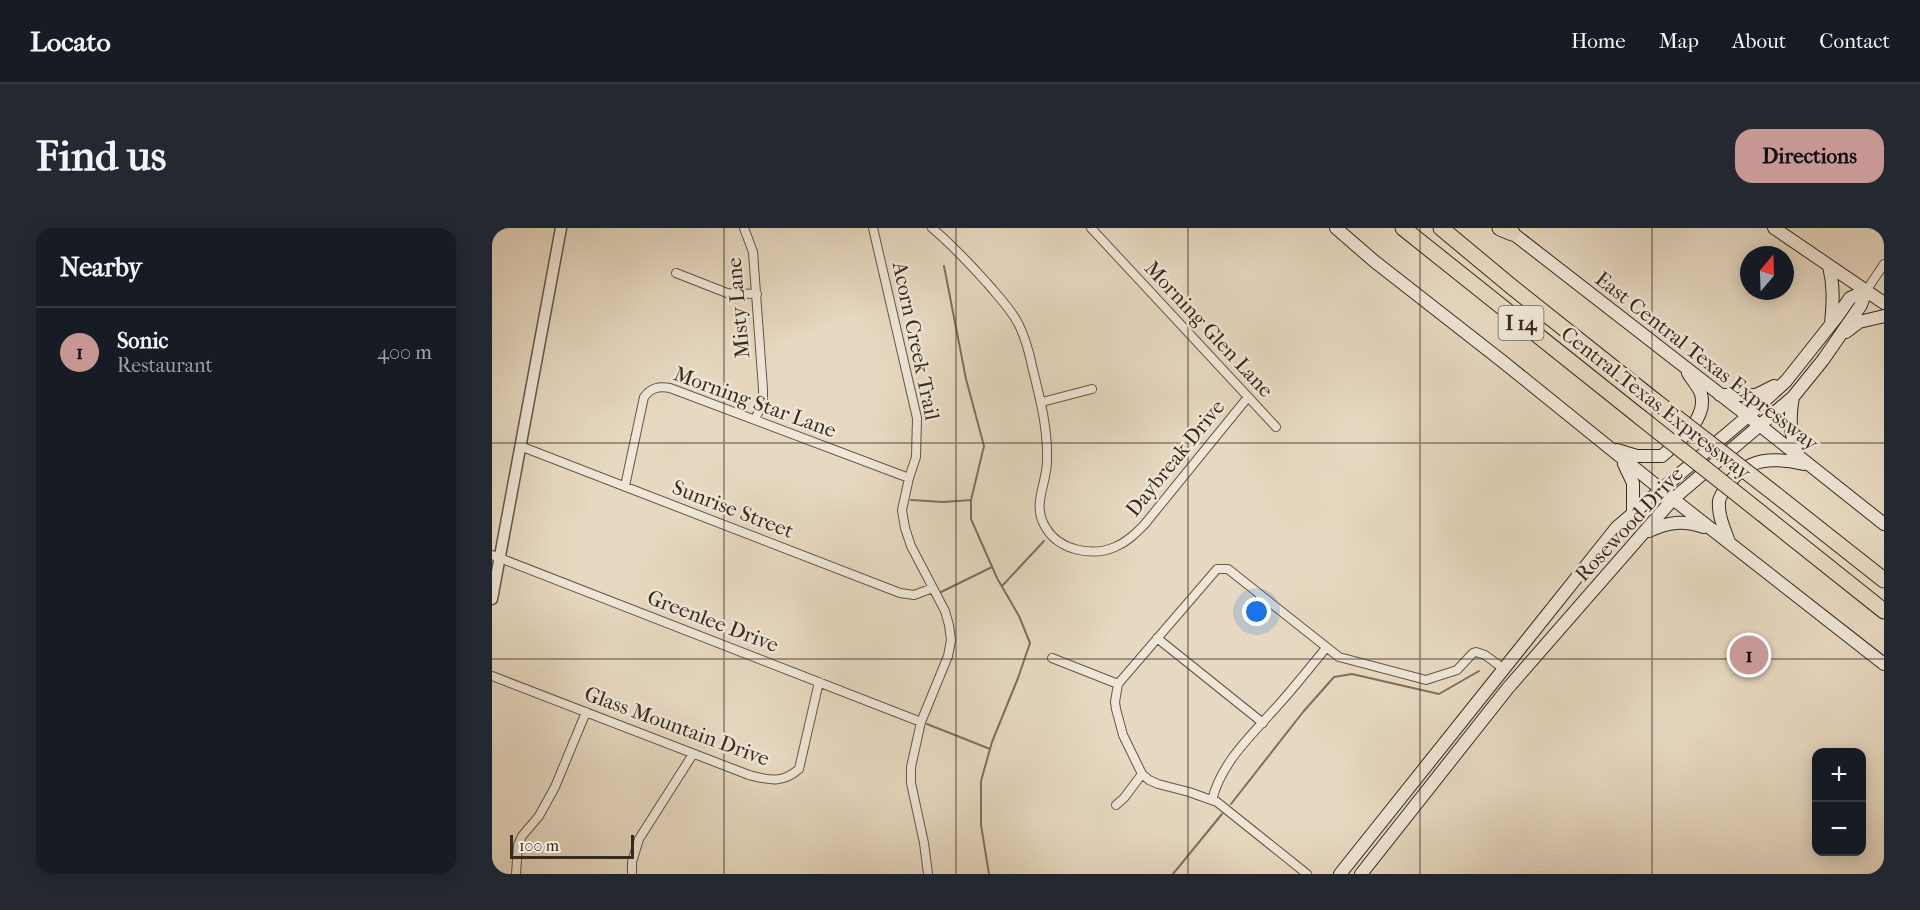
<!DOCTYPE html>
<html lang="en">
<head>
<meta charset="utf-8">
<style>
	:root { --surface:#171b24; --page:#242831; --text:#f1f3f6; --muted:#9ea1a6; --line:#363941; --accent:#c59692 }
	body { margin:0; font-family:"IM FELL French Canon",serif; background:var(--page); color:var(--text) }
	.controls { position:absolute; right:18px; bottom:18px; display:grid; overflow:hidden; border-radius:12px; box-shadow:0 3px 15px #0003 }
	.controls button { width:54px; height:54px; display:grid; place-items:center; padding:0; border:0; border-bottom:2px solid var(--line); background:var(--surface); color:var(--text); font:30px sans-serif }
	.compass { position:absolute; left:1248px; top:18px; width:54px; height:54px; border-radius:50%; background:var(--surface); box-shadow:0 3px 15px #0003; rotate:19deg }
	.scale { position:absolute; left:18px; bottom:15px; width:124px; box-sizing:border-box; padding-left:6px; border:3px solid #372b1d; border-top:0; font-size:16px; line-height:21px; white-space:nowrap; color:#372b1d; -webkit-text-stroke:4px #efe6d7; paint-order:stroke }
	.you { position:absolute; left:765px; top:384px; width:21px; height:21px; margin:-15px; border:4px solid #fff; border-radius:50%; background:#1a73e8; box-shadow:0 0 0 9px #1a73e833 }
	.badge { display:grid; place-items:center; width:39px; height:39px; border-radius:50%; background:var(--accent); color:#111; font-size:20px; font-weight:700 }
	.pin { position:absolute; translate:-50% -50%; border:3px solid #fff; box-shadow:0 2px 6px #0006 }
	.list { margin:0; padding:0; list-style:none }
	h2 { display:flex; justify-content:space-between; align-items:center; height:78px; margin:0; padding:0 24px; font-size:26px }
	h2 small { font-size:20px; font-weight:400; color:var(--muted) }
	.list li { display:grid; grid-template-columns:39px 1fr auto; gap:18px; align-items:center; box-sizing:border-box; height:90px; padding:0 24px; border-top:2px solid var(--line) }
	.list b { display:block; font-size:22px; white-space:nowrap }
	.list p { margin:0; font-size:20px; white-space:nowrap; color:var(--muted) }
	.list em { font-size:20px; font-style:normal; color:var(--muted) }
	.map { position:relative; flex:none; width:1392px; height:646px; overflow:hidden; border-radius:18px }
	header { display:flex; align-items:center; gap:36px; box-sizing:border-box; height:84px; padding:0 30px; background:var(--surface); border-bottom:2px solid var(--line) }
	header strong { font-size:28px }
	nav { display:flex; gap:33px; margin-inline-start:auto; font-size:21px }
	.intro { display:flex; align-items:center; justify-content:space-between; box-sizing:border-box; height:144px; padding:0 36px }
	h1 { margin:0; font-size:42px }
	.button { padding:15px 27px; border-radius:18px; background:var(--accent); color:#111; font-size:21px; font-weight:700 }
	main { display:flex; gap:36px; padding:0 36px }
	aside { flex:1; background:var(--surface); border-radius:18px; box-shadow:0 3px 15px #0003 }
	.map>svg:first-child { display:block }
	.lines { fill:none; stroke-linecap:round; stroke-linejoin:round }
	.stream { stroke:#7d705e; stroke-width:2 }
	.minor-casing { stroke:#635646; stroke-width:10 }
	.tertiary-casing { stroke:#635646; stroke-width:13 }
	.secondary-casing { stroke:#372b1d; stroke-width:14 }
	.motorway-casing { stroke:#372b1d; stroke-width:17 }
	.minor { stroke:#efe6d7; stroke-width:8 }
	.tertiary { stroke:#efe6d7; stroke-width:10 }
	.secondary { stroke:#efe6d7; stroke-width:12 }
	.motorway { stroke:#e7d9c1; stroke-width:15 }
	.motorway-bridge-casing { stroke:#372b1d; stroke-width:17; stroke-linecap:butt }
	.motorway-bridge { stroke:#e7d9c1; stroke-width:15 }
	.grid { fill:none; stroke:#372b1d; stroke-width:1.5; stroke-opacity:0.55 }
	.labels { text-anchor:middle; stroke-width:5; stroke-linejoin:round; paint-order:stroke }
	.shield { fill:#efe6d7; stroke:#6e6355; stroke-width:1.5 }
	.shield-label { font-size:20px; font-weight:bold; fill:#372b1d }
	.street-label { font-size:21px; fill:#372b1d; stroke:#efe6d7 }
</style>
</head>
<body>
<header>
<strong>Locato</strong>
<nav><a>Home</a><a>Map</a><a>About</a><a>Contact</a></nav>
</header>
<div class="intro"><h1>Find us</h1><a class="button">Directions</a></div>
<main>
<aside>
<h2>Nearby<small></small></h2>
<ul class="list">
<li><span class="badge">1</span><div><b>Sonic</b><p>Restaurant</p></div><em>400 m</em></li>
</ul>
</aside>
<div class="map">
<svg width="1392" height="646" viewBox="0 0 1392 646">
	<rect width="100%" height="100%" fill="#e7d9c1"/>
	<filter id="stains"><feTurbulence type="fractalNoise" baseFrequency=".00333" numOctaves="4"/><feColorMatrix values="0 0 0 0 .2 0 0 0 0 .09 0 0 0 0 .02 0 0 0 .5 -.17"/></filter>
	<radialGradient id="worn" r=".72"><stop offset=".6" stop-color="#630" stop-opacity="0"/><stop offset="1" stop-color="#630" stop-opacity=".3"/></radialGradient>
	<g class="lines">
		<path class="stream" d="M 452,38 L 474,151 L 492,218 L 479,272
			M 419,272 L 451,274 L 479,272 L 479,291 L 505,350 L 527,388 L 538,415 L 526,450 L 500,514 L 489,553 L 489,597 L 497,646
			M 510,358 L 552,313
			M 447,365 L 500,339
			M 435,496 L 498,521
			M 739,576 L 811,484 L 842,449 L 860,446 L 947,466 L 987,443
			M 681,646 L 730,586"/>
		<defs>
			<path id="minor" d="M 252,0 L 261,24 L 271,161 L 271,173 L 263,192
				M 381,0 L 425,190 L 424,229 L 417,250 L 410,282 L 413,300 L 419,318 L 453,383 L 457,397 L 459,412 L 456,428 L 429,494 L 419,539 L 419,555 L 432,615 L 436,646
				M 440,0 C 460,17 478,36 495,55 C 506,68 518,80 526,95 C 533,109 537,123 540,138 C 548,170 556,200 555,233 C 555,256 539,277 554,300 C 567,322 600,329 623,319 C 635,314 643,306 652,297 L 756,169
				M 599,0 L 784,199
				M 184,45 L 235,65 L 265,66
				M 1374,63 L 1392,36
				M 550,174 L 600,161
				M 28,218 L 408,365 L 422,367 L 441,360
				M 133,258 L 152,169 C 159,160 166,158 178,160 L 417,250
				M 0,327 L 429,494
				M 665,410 L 771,495
				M 560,430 L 626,456
				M 0,448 L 257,547 C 277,552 290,556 307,541 L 327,454
				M 720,572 C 730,532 763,504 789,474 C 805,456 819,438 834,420
				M 624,577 L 632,570 L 650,546
				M 24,646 L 26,617 L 30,608 L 47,588 L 63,559 L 94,484
				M 140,646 L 140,634 L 147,611 L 201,526
				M 815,646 L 725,574 L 697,564 L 666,556 L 657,552 L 650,546 L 631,507 L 624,481 L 623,474 L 626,456 L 725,341 L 736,341 L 847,429 L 934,452 L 965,442 L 981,425 L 984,424 L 993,427 L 1012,441"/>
			<path id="tertiary" d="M 0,371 L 69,0"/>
			<path id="secondary" d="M 844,0 L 882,33 L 1010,133 L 1181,271 L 1392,436
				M 1014,0 L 1256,188 L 1392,296
				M 1282,0 L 1392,75
				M 1337,38 C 1342,58 1341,75 1339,96
				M 1354,104 L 1367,94 L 1392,88
				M 1228,167 L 1264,167 L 1282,158
				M 1301,169 C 1297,190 1298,207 1306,227
				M 1125,222 L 1145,228 L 1170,228 C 1187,213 1216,191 1209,166 C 1207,159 1200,152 1196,145
				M 1132,236 L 1141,255 L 1141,286
				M 1157,303 C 1176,294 1191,292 1212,299
				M 1237,314 C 1232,300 1226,288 1227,273 C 1228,267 1233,262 1236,257 C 1255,229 1282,229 1312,236
				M 848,646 L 1125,299 L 1256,188 L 1294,153 L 1344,90 L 1358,70 L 1374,63
				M 869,646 L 1016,460 L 1181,271 L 1301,169 L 1331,132 L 1369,77 L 1374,63"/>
			<path id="motorway" d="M 911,0 L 1148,189
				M 949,0 L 1020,59 L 1162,172
				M 1008,0 L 1020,5
				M 1283,266 L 1392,352
				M 1269,285 L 1392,383"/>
		</defs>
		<use href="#minor" class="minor-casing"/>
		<use href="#tertiary" class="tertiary-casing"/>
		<use href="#secondary" class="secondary-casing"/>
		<use href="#motorway" class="motorway-casing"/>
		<use href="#minor" class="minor"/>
		<use href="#tertiary" class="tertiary"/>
		<use href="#secondary" class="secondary"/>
		<use href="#motorway" class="motorway"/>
		<defs>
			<path id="motorway-bridge" d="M 1162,172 L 1283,266
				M 1148,189 L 1269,285"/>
		</defs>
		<use href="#motorway-bridge" class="motorway-bridge-casing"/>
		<use href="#motorway-bridge" class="motorway-bridge"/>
	</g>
	<path class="grid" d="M 232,0 L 232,646M 464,0 L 464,646M 696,0 L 696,646M 928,0 L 928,646M 1160,0 L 1160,646M 0,215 L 1392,215M 0,431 L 1392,431"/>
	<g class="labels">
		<rect class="shield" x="1006.5" y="78" width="45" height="34" rx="4.5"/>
		<g class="shield-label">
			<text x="1029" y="102">I 14</text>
		</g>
		<g class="street-label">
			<text transform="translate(246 80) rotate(-95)" y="7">Misty Lane</text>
			<text transform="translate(717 101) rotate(47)" y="7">Morning Glen Lane</text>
			<text transform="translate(424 113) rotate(78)" y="7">Acorn Creek Trail</text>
			<text transform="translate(1215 133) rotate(38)" y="7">East Central Texas Expressway</text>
			<text transform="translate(263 174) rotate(20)" y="7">Morning Star Lane</text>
			<text transform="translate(1164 175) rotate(38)" y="7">Central Texas Expressway</text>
			<text transform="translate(683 230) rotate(-51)" y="7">Daybreak Drive</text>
			<text transform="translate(241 281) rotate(21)" y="7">Sunrise Street</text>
			<text transform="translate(1137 296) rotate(-47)" y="7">Rosewood Drive</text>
			<text transform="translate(221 393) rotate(21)" y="7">Greenlee Drive</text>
			<text transform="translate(185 498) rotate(20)" y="7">Glass Mountain Drive</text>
		</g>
	</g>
	<rect width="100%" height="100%" filter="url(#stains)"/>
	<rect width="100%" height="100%" fill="url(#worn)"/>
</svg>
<div class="controls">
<button>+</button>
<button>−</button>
</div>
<svg class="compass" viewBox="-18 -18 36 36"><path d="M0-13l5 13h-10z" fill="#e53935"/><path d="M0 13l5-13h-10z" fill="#9ea1a6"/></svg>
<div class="scale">100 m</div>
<div class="you"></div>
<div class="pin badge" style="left:1257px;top:427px">1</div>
</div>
</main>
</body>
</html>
